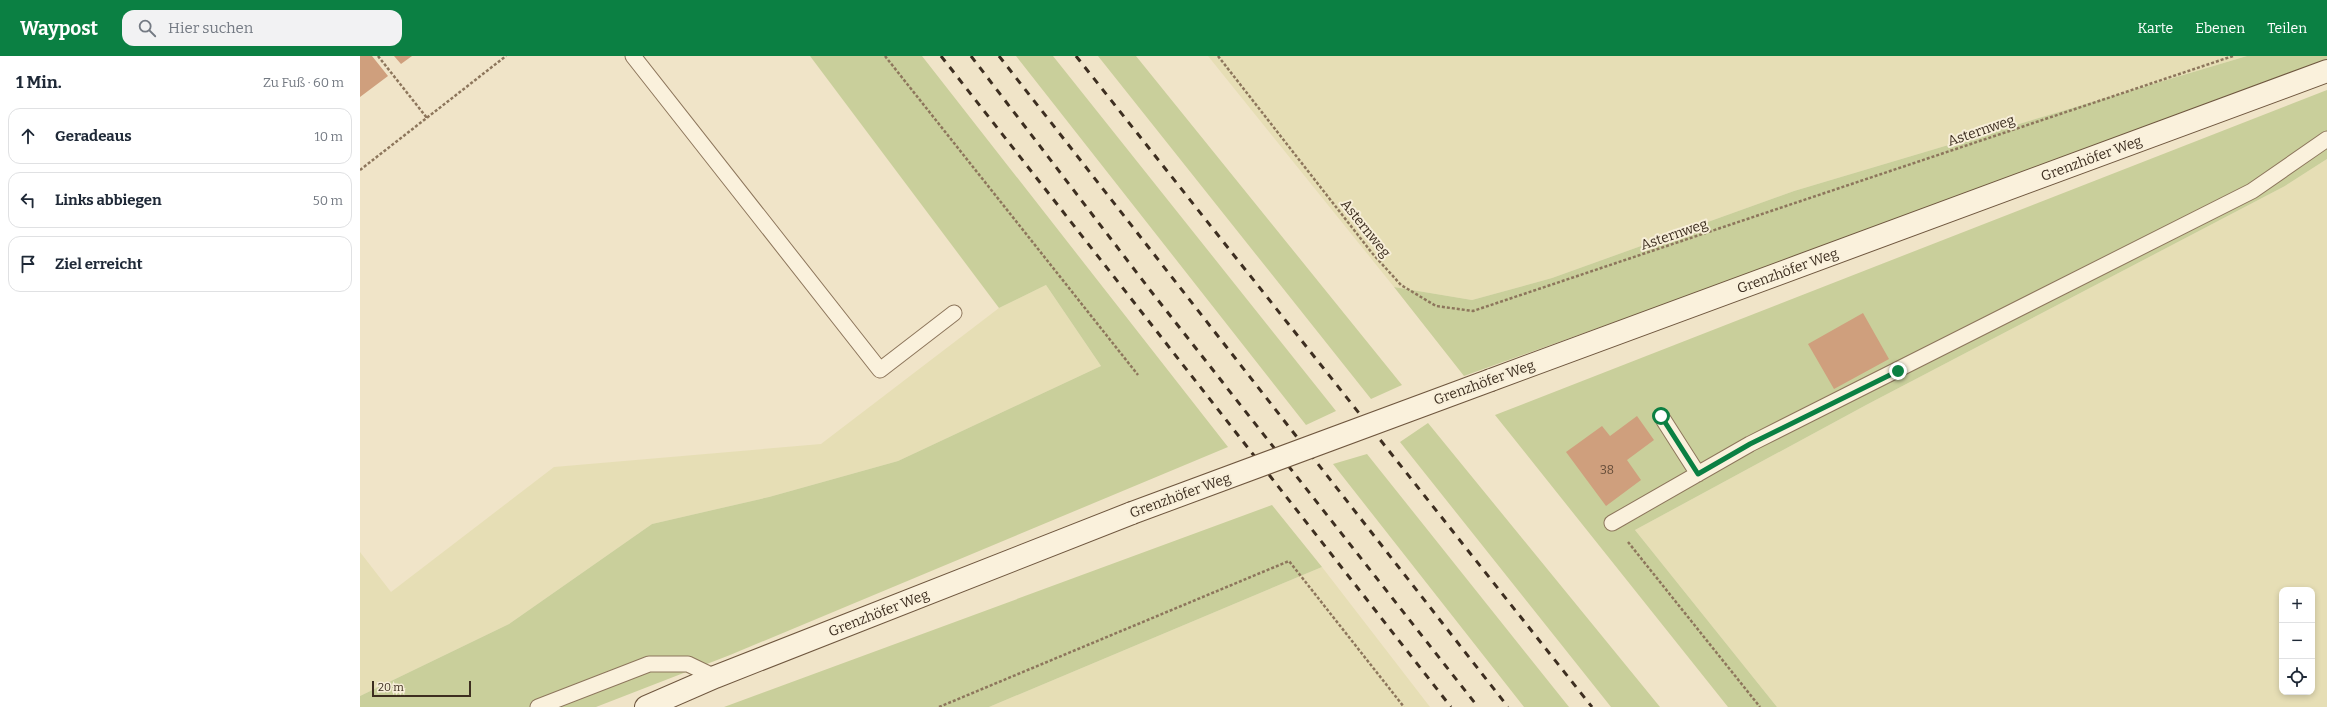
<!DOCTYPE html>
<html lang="de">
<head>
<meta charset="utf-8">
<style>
	:root { --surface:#fff; --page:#f2f2f3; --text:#1f2937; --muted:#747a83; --line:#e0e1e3; --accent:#0b8043 }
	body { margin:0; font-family:Bitter,serif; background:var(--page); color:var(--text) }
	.controls { position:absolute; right:12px; bottom:12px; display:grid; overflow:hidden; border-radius:8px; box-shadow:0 2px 6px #0003 }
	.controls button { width:36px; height:36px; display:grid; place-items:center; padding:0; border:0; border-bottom:1px solid var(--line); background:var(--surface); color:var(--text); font:20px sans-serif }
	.scale { position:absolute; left:12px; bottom:10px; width:99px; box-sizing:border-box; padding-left:4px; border:2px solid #3d2e20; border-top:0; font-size:11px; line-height:14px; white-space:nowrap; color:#3d2e20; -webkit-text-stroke:3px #f7eed8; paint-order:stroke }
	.stop { position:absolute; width:12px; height:12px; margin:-9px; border:3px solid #0b8043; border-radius:50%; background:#fff }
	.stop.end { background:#0b8043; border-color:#fff; box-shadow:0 1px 4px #0008 }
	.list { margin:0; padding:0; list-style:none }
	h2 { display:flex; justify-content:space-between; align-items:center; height:52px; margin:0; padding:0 16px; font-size:17px }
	h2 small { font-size:13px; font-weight:400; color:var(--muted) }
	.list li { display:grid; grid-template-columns:26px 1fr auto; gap:12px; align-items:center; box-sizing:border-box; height:56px; margin:0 8px 8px; padding:0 8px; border:1px solid var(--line); border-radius:12px }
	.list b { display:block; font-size:15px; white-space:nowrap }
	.list em { font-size:13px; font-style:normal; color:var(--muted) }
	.icon { flex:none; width:22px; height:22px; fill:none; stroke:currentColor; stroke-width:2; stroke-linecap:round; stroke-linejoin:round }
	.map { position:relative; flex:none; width:1967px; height:651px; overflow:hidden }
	header { display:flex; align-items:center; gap:24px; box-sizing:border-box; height:56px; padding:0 20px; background:var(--accent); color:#fff }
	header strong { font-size:19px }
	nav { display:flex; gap:22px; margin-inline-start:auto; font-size:14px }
	.search { width:280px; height:36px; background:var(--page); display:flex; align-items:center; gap:10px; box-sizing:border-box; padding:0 14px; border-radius:12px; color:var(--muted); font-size:15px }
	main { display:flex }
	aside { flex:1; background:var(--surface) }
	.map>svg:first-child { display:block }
	.farmland { fill:#e6deb5; fill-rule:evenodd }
	.green { fill:#c9cf9b }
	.building { fill:#cf9f7d }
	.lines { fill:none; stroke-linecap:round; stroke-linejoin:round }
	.lane-casing { stroke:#8d765c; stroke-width:17 }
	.secondary-casing { stroke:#6f573f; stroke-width:24 }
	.path { stroke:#8d765c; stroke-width:2.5; stroke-dasharray:3 2; stroke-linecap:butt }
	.lane { stroke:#faf1dc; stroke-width:15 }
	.secondary { stroke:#faf1dc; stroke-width:22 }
	.rail { stroke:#3d2e20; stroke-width:3; stroke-dasharray:7 7; stroke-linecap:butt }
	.secondary-bridge-casing { stroke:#6f573f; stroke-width:24; stroke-linecap:butt }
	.secondary-bridge { stroke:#faf1dc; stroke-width:22 }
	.route { stroke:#0b8043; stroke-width:5 }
	.labels { text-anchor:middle; stroke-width:4; stroke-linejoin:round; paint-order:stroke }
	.number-label { font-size:12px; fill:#624a37 }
	.street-label { font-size:14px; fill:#3d2e20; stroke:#f7eed8 }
</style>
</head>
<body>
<header>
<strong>Waypost</strong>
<div class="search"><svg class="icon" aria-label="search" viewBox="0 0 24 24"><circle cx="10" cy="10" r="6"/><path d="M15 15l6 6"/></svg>Hier suchen</div>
<nav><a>Karte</a><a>Ebenen</a><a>Teilen</a></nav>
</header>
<main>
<aside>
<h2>1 Min.<small>Zu Fuß · 60 m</small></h2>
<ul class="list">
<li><svg class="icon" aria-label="ahead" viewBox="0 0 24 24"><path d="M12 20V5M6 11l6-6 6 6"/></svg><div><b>Geradeaus</b></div><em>10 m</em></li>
<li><svg class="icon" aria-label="left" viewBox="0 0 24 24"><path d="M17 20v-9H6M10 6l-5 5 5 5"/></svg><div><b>Links abbiegen</b></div><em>50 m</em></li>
<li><svg class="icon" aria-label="arrive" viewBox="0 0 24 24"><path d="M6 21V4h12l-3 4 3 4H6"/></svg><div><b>Ziel erreicht</b></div></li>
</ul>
</aside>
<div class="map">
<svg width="1967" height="651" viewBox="0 0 1967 651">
	<rect width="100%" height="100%" fill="#f0e4c8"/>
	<path class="farmland" d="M 848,0 L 1887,0 L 1434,135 L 1192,222 L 1112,244 L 1034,231 Z
		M 1967,103 L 1967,651 L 1417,651 L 1275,474 L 1508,348 L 1925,130 ZM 1922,534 L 1952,534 L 1952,636 L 1922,636 Z
		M 686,229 L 741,310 L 538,405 L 409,441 L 292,468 L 149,568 L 0,640 L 0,496 L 31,536 L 194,411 L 461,388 L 639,252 Z
		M 962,511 L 1070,651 L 629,651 Z"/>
	<path class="green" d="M 450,0 L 562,0 L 868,391 L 370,599 L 236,651 L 0,651 L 0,640 L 149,568 L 292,468 L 409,441 L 538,405 L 741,310 L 686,229 L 639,252 Z
		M 656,0 L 693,0 L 976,355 L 946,369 Z
		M 738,0 L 776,0 L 1042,329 L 1011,343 Z
		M 1887,0 L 1967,0 L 1967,3 L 1548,161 L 1104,320 L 1034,231 L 1112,244 L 1192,222 L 1434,135 Z
		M 1967,34 L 1967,103 L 1925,130 L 1508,348 L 1275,474 L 1417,651 L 1368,651 L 1135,359 Z
		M 1068,367 L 1300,651 L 1251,651 L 1040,386 Z
		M 1007,398 L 1209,651 L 1164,651 L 973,408 Z
		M 912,449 L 962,511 L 629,651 L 364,651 Z"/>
	<path class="building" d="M 0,0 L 12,0 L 28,20 L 0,41 Z
		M 34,0 L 52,0 L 41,8 Z
		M 1503,257 L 1529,303 L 1474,333 L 1448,288 Z
		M 1277,360 L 1294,384 L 1267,404 L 1281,424 L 1246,450 L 1206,396 L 1242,370 L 1250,380 Z"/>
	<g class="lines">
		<defs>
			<path id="lane" d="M 273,0 L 520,314 L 594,257
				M 1301,360 L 1338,418
				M 1252,467 L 1390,388 L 1892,135 L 1967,83
				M 178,651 L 289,608 L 328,608 L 355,621"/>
			<g id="secondary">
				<path id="s1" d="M 1131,324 L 1967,15"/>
				<path id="s2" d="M 286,651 L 355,621 L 772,457"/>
			</g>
		</defs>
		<use href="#lane" class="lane-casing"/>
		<use href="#secondary" class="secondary-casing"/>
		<path class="path" d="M 18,0 L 67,62
			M 525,0 L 778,319
			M 858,0 L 1012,197 L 1041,229 L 1076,250 L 1113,255 L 1873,0
			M 0,114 L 146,0
			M 1268,486 L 1400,651
			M 579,651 L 929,505 L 1044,651"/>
		<use href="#lane" class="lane"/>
		<use href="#secondary" class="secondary"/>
		<path class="rail" d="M 581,0 L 1091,651
			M 611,0 L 790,234 L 1118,651
			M 639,0 L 1148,651
			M 716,0 L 1232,651"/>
		<defs>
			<path id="secondary-bridge" d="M 772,457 L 1131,324"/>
		</defs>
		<use href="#secondary-bridge" class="secondary-bridge-casing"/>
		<use href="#secondary-bridge" class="secondary-bridge"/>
	</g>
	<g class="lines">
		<path class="route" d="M 1301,360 L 1338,418 L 1390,388 L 1538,315"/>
	</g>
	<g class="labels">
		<g class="number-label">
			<text x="1247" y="418">38</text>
		</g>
		<g class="street-label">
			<text transform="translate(1621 74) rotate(-19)" y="5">Asternweg</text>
			<text dy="5" stroke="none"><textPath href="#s1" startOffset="640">Grenzhöfer Weg</textPath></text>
			<text transform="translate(1006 172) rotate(51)" y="5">Asternweg</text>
			<text transform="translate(1314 178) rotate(-19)" y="5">Asternweg</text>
			<text dy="5" stroke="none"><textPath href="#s1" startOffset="316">Grenzhöfer Weg</textPath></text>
			<text transform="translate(1124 326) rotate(-20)" y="5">Grenzhöfer Weg</text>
			<text transform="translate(820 439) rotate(-20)" y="5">Grenzhöfer Weg</text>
			<text dy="5" stroke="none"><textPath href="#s2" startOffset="251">Grenzhöfer Weg</textPath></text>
		</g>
	</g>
</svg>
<div class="controls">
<button>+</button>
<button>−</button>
<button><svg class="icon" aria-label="locate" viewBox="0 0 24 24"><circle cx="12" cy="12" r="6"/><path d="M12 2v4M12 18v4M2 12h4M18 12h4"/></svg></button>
</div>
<div class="scale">20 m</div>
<div class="stop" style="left:1301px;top:360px"></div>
<div class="stop end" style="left:1538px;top:315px"></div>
</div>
</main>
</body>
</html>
